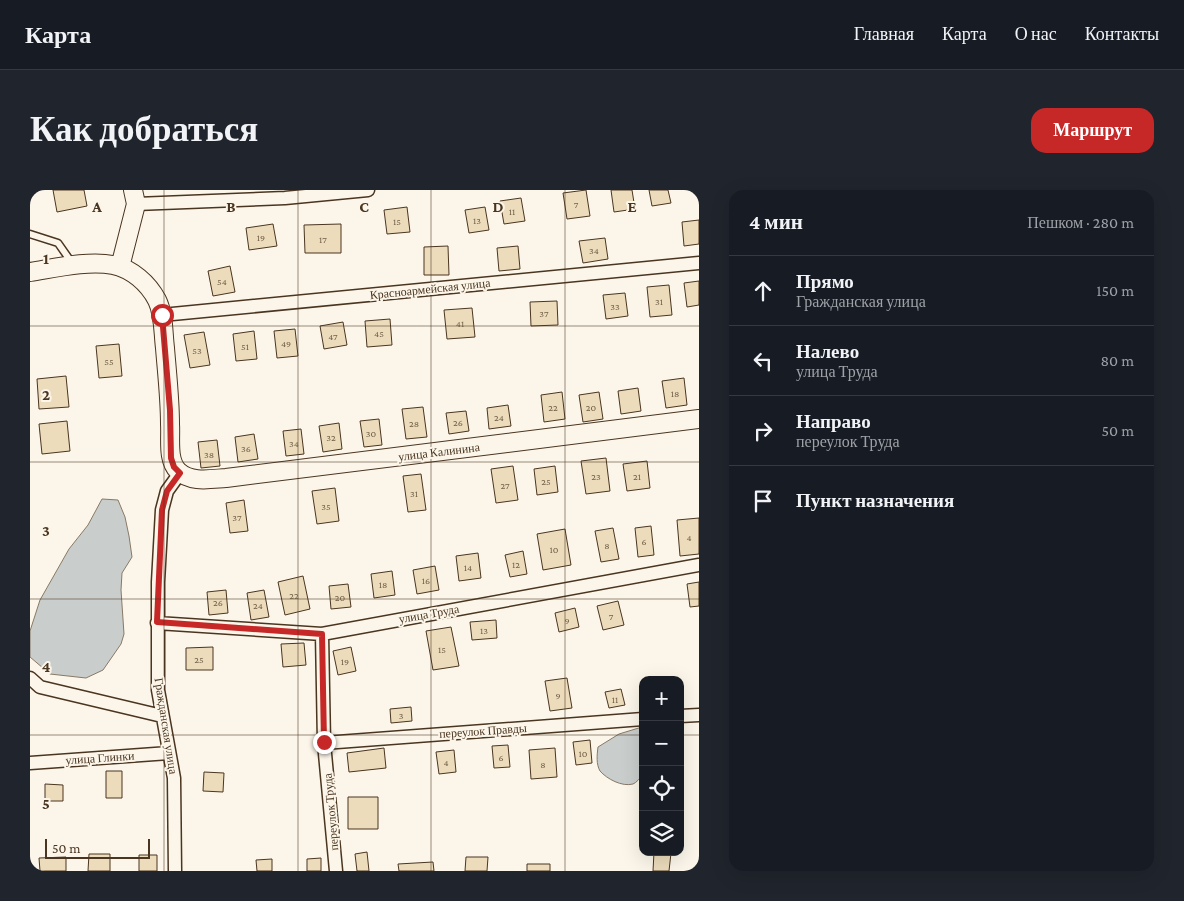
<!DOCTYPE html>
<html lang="ru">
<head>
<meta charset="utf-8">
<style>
	:root { --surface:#171b24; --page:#20242c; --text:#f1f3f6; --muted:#9ea1a6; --line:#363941; --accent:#c62828 }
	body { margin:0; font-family:"Crimson Pro",serif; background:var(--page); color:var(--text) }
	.controls { position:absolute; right:15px; bottom:15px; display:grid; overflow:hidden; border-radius:10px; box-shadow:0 5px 20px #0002 }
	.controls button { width:45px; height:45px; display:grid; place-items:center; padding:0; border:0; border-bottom:1px solid var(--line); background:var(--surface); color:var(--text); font:25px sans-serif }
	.scale { position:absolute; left:15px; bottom:12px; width:105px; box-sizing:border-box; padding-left:5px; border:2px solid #4a3520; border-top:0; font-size:14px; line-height:18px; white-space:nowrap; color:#4a3520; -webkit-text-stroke:4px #fbf6e9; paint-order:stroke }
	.stop { position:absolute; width:15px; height:15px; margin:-11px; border:4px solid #c62828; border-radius:50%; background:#fff }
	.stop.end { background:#c62828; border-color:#fff; box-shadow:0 1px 5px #0008 }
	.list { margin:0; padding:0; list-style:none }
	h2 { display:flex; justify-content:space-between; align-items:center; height:65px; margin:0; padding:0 20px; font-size:21px }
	h2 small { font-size:16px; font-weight:400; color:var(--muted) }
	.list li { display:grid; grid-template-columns:32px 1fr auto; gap:15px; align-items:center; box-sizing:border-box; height:70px; padding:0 20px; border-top:1px solid var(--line) }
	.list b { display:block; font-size:19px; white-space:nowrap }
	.list p { margin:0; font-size:16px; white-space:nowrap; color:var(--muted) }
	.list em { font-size:16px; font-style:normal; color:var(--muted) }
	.icon { flex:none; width:28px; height:28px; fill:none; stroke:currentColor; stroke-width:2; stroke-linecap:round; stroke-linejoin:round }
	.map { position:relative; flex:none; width:669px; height:681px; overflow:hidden; border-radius:15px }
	header { display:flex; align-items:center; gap:30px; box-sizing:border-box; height:70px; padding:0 25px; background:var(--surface); border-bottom:1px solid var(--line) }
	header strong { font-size:24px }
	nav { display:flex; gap:28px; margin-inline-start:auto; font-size:18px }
	.intro { display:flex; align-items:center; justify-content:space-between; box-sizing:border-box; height:120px; padding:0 30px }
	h1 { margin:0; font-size:35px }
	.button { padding:12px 22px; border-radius:15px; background:var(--accent); color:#fff; font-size:18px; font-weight:700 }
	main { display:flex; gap:30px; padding:0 30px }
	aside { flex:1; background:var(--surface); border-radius:15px; box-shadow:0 5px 20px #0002 }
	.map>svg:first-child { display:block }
	.water { fill:#c9cecd; stroke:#887966 }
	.building { fill:#ecdcbc; stroke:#4a3520 }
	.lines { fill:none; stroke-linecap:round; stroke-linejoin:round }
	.lane-casing { stroke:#4a3520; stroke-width:9 }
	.street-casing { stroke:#4a3520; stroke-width:15 }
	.secondary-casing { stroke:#4a3520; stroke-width:20 }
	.lane { stroke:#fbf6e9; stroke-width:6 }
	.street { stroke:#fbf6e9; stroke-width:12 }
	.secondary { stroke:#fbf6e9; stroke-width:18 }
	.route { stroke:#c62828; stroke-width:6 }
	.grid { fill:none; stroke:#4a3520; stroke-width:1; stroke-opacity:0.55 }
	.labels { text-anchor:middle; stroke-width:4; stroke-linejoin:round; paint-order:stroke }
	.number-label { font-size:10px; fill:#725f47 }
	.street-label { font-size:12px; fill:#4a3520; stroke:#fbf6e9 }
	.grid-label { font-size:16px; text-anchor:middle; font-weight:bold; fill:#4a3520; stroke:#fbf6e9; stroke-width:4; stroke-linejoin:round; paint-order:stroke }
</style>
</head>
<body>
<header>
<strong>Карта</strong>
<nav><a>Главная</a><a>Карта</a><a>О нас</a><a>Контакты</a></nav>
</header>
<div class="intro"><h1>Как добраться</h1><a class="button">Маршрут</a></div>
<main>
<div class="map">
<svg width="669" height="681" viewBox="0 0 669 681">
	<rect width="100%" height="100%" fill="#fbf6e9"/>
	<path class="water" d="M 72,309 L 88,310 L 95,327 L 99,346 L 102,367 L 92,383 L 91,400 L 94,444 L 91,454 L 73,480 L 56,488 L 20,484 L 0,467 L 0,441 L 10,410 L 39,359 L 58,335 Z
		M 612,537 L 610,560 L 612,586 C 610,588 606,593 603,594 C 592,597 577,589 570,581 C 566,574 567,565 568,557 L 589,544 Z"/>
	<path class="building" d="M 23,0 L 54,0 L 57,16 L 27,22 Z
		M 556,0 L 560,26 L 537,29 L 533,3 Z
		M 581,0 L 602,0 L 605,19 L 584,22 Z
		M 619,0 L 638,0 L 641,13 L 622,16 Z
		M 491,8 L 495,31 L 474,34 L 470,11 Z
		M 377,17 L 380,42 L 357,44 L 354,20 Z
		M 455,17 L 459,40 L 439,43 L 435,20 Z
		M 669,30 L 669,54 L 654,56 L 652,32 Z
		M 243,34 L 247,56 L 219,60 L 216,38 Z
		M 311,34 L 311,63 L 275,63 L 274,35 Z
		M 575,48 L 578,69 L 553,73 L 549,51 Z
		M 418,56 L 419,85 L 394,85 L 394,57 Z
		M 488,56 L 490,79 L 469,81 L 467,58 Z
		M 200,76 L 205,102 L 183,106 L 178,81 Z
		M 669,91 L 669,115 L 657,117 L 654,93 Z
		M 639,95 L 642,125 L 620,127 L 617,97 Z
		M 595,103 L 598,126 L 576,129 L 573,105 Z
		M 527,111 L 528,135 L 501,136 L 500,112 Z
		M 442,118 L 445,147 L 417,149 L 414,120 Z
		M 360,129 L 362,155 L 337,157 L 335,131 Z
		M 313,132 L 317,155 L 294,159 L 290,136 Z
		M 265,139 L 268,166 L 247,168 L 244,141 Z
		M 224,141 L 227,169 L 206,171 L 203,144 Z
		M 174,142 L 180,175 L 160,178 L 154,145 Z
		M 89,154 L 92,186 L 69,188 L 66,156 Z
		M 36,186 L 39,217 L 9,219 L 7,189 Z
		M 654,188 L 657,215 L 636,218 L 632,191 Z
		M 608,198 L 611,221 L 591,224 L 588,201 Z
		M 532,202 L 535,229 L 514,232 L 511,205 Z
		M 569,202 L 573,229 L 553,232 L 549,205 Z
		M 478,215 L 481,236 L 459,239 L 457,218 Z
		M 393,217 L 397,247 L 376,249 L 372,219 Z
		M 436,221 L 439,241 L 419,244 L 416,223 Z
		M 349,229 L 352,255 L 334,257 L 330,231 Z
		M 37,231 L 40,261 L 12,264 L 9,234 Z
		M 309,233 L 312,259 L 293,262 L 289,236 Z
		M 271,239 L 274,264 L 256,266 L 253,241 Z
		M 224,244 L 228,269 L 208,272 L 205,247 Z
		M 187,250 L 190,276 L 171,278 L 168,252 Z
		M 576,268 L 580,301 L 556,304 L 551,271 Z
		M 617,271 L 620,298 L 597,301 L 593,274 Z
		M 483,276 L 488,310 L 466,313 L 461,279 Z
		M 525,276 L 528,302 L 507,305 L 504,279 Z
		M 391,284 L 396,320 L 378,322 L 373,286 Z
		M 305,298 L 309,331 L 287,334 L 282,301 Z
		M 214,310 L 218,341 L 200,343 L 196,313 Z
		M 669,328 L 669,364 L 650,366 L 647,330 Z
		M 621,336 L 624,365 L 608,367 L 605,338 Z
		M 583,338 L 589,369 L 571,372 L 565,341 Z
		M 535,339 L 541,375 L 513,380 L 507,344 Z
		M 493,361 L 497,384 L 480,387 L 475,365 Z
		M 448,363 L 451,388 L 429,391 L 426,366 Z
		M 405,376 L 409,400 L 387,404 L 383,380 Z
		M 362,381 L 365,405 L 344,408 L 341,384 Z
		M 273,386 L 280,419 L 255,425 L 248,392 Z
		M 669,392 L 669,416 L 660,417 L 657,394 Z
		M 318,394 L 321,417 L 301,419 L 299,396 Z
		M 196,400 L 198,423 L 179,425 L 177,402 Z
		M 234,400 L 239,427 L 221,430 L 217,403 Z
		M 588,411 L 594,435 L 573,440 L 567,416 Z
		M 545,418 L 549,437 L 529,442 L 525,423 Z
		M 466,430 L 467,448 L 442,450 L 440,432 Z
		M 421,437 L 429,476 L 403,480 L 396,441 Z
		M 274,453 L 276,475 L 253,477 L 251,454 Z
		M 183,457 L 183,480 L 156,480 L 156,458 Z
		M 321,457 L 326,481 L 308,485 L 303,461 Z
		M 537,488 L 542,518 L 520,521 L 515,491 Z
		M 591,499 L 595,515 L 579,518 L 575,502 Z
		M 381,517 L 382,531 L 361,533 L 360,519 Z
		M 560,550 L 562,573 L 546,575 L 543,552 Z
		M 478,555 L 480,577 L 464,578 L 462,556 Z
		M 354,558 L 356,578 L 319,582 L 317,563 Z
		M 525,558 L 527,587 L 501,589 L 499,560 Z
		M 424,560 L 426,582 L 409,584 L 406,562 Z
		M 76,581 L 92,581 L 92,608 L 76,608 Z
		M 174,582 L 194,583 L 193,602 L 173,601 Z
		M 15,594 L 33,595 L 33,611 L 15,611 Z
		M 318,607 L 348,607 L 348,639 L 318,639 Z
		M 337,662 L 339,681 L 327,681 L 325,664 Z
		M 624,662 L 641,663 L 639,681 L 623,681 Z
		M 59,664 L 80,664 L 80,681 L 58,681 Z
		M 109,665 L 127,665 L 127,681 L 109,681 Z
		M 36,667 L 36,681 L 10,681 L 9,668 Z
		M 436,667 L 458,667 L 457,681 L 435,681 Z
		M 291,668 L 291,681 L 277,681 L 277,669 Z
		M 242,669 L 242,681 L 227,681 L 226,670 Z
		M 403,672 L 404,681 L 369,681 L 368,674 Z
		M 497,674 L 520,674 L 520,681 L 497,681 Z"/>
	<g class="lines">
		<defs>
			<path id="lane" d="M 0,44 L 28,53 L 42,73"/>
			<path id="street" d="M 106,14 L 255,8 L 338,0
				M 132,125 L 669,73
				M 127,433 L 292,444 L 669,375
				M 292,444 L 294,553 L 306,681
				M 0,488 L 10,497 L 132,526
				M 650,526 L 669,525
				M 294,553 L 613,529
				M 0,573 L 139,563
				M 145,681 L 144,588 L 128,500 L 128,392 L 132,320 L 137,301 L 150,283"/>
			<path id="secondary" d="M 90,77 L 106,14 L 103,0
				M 0,82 C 25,78 59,70 83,75 C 102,79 118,93 127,110 C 134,124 133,142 135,158 C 137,183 140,209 140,234 C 141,249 137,270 148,281 C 161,293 180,289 196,288 L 669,229"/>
		</defs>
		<use href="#lane" class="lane-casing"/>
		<use href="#street" class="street-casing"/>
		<use href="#secondary" class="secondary-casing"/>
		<use href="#lane" class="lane"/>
		<use href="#street" class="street"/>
		<use href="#secondary" class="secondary"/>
	</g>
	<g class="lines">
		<path class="route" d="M 132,125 L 140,220 L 141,268 L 144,277 L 150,283 L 137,301 L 132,320 L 127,432 L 292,444 L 294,552"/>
	</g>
	<path class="grid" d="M 134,0 L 134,681M 268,0 L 268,681M 401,0 L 401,681M 535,0 L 535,681M 0,136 L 669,136M 0,272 L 669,272M 0,409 L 669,409M 0,545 L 613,545M 650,545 L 669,545"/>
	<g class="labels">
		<g class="number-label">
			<text x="546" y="18">7</text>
			<text x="482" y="25">11</text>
			<text x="447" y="34">13</text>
			<text x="367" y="35">15</text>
			<text x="231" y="51">19</text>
			<text x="293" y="53">17</text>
			<text x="564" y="64">34</text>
			<text x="192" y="95">54</text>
			<text x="629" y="115">31</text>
			<text x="585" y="120">33</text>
			<text x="514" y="127">37</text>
			<text x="430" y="137">41</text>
			<text x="349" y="147">45</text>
			<text x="303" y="150">47</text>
			<text x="256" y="157">49</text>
			<text x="215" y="160">51</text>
			<text x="167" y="164">53</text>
			<text x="79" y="175">55</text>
			<text x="645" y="207">18</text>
			<text x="523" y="221">22</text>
			<text x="561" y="221">20</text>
			<text x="469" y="231">24</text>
			<text x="428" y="236">26</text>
			<text x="384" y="237">28</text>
			<text x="341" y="247">30</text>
			<text x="301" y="251">32</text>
			<text x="264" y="257">34</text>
			<text x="216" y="262">36</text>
			<text x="179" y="268">38</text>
			<text x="566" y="290">23</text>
			<text x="607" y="290">21</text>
			<text x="516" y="295">25</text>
			<text x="475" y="299">27</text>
			<text x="384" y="307">31</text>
			<text x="296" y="320">35</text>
			<text x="207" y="331">37</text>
			<text x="659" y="351">4</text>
			<text x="614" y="355">6</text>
			<text x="577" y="359">8</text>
			<text x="524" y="363">10</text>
			<text x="486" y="378">12</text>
			<text x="438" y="381">14</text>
			<text x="396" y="394">16</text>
			<text x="353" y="398">18</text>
			<text x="264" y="409">22</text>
			<text x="310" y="411">20</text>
			<text x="188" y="416">26</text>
			<text x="228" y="419">24</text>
			<text x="581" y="430">7</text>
			<text x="537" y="434">9</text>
			<text x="454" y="444">13</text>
			<text x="412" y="463">15</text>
			<text x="169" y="473">25</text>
			<text x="315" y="475">19</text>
			<text x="528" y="509">9</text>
			<text x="585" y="513">11</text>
			<text x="371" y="529">3</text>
			<text x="553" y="567">10</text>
			<text x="471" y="571">6</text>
			<text x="416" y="576">4</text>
			<text x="513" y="578">8</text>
		</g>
		<g class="street-label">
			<text transform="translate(400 99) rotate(-6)" y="4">Красноармейская улица</text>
			<text transform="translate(409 262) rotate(-7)" y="4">улица Калинина</text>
			<text transform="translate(399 424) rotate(-10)" y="4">улица Труда</text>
			<text transform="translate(136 536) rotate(81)" y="4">Гражданская улица</text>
			<text transform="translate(453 541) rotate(-4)" y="4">переулок Правды</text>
			<text transform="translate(70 568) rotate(-4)" y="4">улица Глинки</text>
			<text transform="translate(301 622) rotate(-95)" y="4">переулок Труда</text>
		</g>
	</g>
	<g class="grid-label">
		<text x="67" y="22">A</text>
		<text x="201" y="22">B</text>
		<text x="334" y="22">C</text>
		<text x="468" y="22">D</text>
		<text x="602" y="22">E</text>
		<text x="16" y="74">1</text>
		<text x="16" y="210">2</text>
		<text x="16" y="346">3</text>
		<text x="16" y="482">4</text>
		<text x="16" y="619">5</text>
	</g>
</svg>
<div class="controls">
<button>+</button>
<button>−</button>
<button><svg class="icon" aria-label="locate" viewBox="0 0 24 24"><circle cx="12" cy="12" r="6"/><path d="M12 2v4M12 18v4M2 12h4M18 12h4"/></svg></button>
<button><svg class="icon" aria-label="layers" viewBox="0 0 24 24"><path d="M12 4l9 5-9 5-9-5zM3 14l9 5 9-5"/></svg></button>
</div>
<div class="scale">50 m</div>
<div class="stop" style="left:132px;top:125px"></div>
<div class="stop end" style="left:294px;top:552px"></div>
</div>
<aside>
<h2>4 мин<small>Пешком · 280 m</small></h2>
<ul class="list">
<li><svg class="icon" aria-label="ahead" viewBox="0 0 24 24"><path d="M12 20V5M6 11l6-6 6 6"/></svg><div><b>Прямо</b><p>Гражданская улица</p></div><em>150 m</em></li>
<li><svg class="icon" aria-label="left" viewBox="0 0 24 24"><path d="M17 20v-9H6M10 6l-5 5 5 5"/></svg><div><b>Налево</b><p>улица Труда</p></div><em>80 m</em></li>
<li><svg class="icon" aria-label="right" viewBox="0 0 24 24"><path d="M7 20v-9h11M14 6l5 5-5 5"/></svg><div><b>Направо</b><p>переулок Труда</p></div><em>50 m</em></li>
<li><svg class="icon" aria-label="arrive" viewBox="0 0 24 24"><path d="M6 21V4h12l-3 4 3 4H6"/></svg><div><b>Пункт назначения</b></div></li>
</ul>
</aside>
</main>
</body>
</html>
